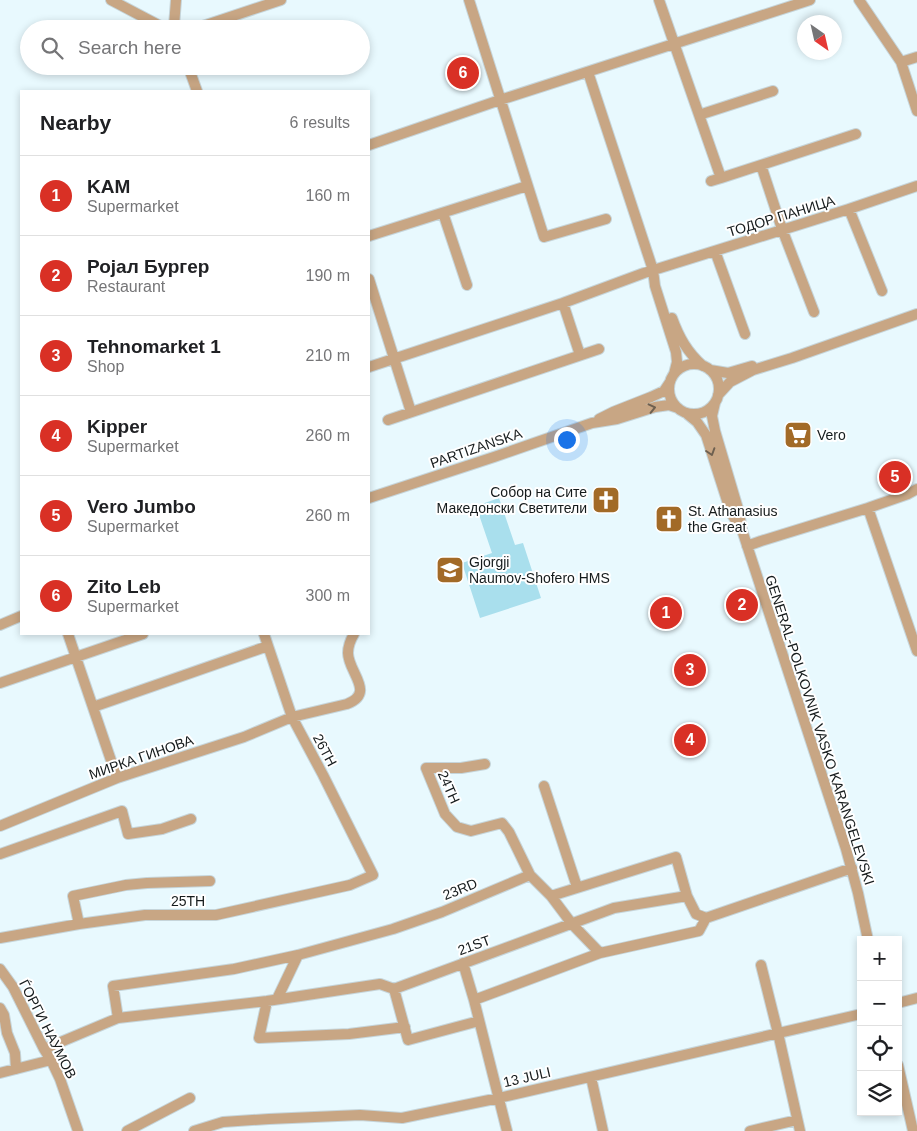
<!DOCTYPE html>
<html lang="en">
<head>
<meta charset="utf-8">
<style>
	:root { --surface:#fff; --page:#f6f6f6; --text:#202124; --muted:#757577; --line:#e0e0e0; --accent:#d93025 }
	body { margin:0; font-family:Helvetica,sans-serif; background:var(--page); color:var(--text) }
	.controls { position:absolute; right:15px; bottom:15px; display:grid; overflow:hidden; border-radius:0px; box-shadow:0 2px 8px #0003 }
	.controls button { width:45px; height:45px; display:grid; place-items:center; padding:0; border:0; border-bottom:1px solid var(--line); background:var(--surface); color:var(--text); font:25px sans-serif }
	.compass { position:absolute; left:797px; top:15px; width:45px; height:45px; border-radius:50%; background:var(--surface); box-shadow:0 2px 8px #0003; rotate:146deg }
	.you { position:absolute; left:566px; top:439px; width:18px; height:18px; margin:-12px; border:4px solid #fff; border-radius:50%; background:#1a73e8; box-shadow:0 0 0 8px #1a73e833 }
	.badge { display:grid; place-items:center; width:32px; height:32px; border-radius:50%; background:var(--accent); color:#fff; font-size:16px; font-weight:700 }
	.pin { position:absolute; translate:-50% -50%; border:2px solid #fff; box-shadow:0 1px 5px #0006 }
	.list { margin:0; padding:0; list-style:none }
	h2 { display:flex; justify-content:space-between; align-items:center; height:65px; margin:0; padding:0 20px; font-size:21px }
	h2 small { font-size:16px; font-weight:400; color:var(--muted) }
	.list li { display:grid; grid-template-columns:32px 1fr auto; gap:15px; align-items:center; box-sizing:border-box; height:80px; padding:0 20px; border-top:1px solid var(--line) }
	.list b { display:block; font-size:19px; white-space:nowrap }
	.list p { margin:0; font-size:16px; white-space:nowrap; color:var(--muted) }
	.list em { font-size:16px; font-style:normal; color:var(--muted) }
	.icon { flex:none; width:28px; height:28px; fill:none; stroke:currentColor; stroke-width:2; stroke-linecap:round; stroke-linejoin:round }
	.map { position:relative; flex:none; width:917px; height:1131px; overflow:hidden }
	.search { position:absolute; background:var(--surface); box-shadow:0 2px 8px #0003; left:20px; top:20px; width:350px; height:55px; display:flex; align-items:center; gap:12px; box-sizing:border-box; padding:0 18px; border-radius:28px; color:var(--muted); font-size:19px }
	.panel { position:absolute; background:var(--surface); box-shadow:0 2px 8px #0003; left:20px; top:90px; width:350px; height:545px; border-radius:0px }
	.map>svg:first-child { display:block }
	.green { fill:#a9dfed }
	.lines { fill:none; stroke-linecap:round; stroke-linejoin:round }
	.minor-casing { stroke:#c6d5da; stroke-width:12 }
	.minor { stroke:#c8a684; stroke-width:10 }
	.oneway { stroke:#6e6050 }
	.labels { text-anchor:middle; stroke-width:4; stroke-linejoin:round; paint-order:stroke }
	.street-label { font-size:14px; fill:#151b1c; stroke:#fff }
	.poi-label { font-size:14px; fill:#151b1c; stroke:#fff; text-anchor:start }
</style>
</head>
<body>
<div class="map">
<svg width="917" height="1131" viewBox="0 0 917 1131">
	<rect width="100%" height="100%" fill="#e8f9fe"/>
	<path class="green" d="M 499,498 L 515,545 L 523,543 L 541,598 L 480,618 L 462,563 L 492,553 L 476,506 Z"/>
	<g class="lines">
		<defs>
			<path id="minor" d="M 111,0 L 166,29
				M 469,0 L 544,237 L 606,219
				M 659,0 L 721,178 L 856,134
				M 859,0 L 901,62 L 917,111
				M 175,29 L 174,26 L 176,0
				M 194,29 L 281,0
				M 901,62 L 917,57
				M 188,66 L 197,91
				M 588,72 L 653,270 L 655,286 L 676,352 L 677,362 L 674,374
				M 699,115 L 773,91
				M 369,145 L 500,100 L 810,0
				M 761,165 L 782,229 L 814,312
				M 711,181 L 721,178
				M 849,209 L 882,291
				M 443,213 L 467,285
				M 369,236 L 527,186
				M 715,251 L 745,334
				M 369,279 L 411,412
				M 563,303 L 580,355
				M 672,318 C 679,337 687,352 703,366
				M669 389a25 25 0 1 1 50 0a25 25 0 1 1-50 0Z
				M 369,367 L 563,303 L 644,273 L 849,209 L 917,186
				M 710,370 L 728,373 L 752,366
				M 718,395 L 730,382 L 753,370 L 792,358 L 917,314
				M 715,403 L 712,416 L 715,431 L 739,512 L 742,530 L 846,849 L 858,893 L 868,940
				M 686,413 L 697,422 L 706,435 L 731,513 L 740,527
				M 599,419 L 613,412 L 651,397 L 664,391 L 670,382
				M 388,420 L 599,349
				M 369,498 L 494,457 L 592,423 L 617,419 L 655,407 L 669,405 L 678,408
				M 868,508 L 917,651
				M 747,546 L 761,541 L 868,508 L 908,494 L 917,489
				M 0,625 L 21,616
				M 68,634 L 117,778
				M 0,683 L 143,634
				M 93,707 L 268,646
				M 485,764 L 461,768 L 426,768 L 445,814 L 457,827 L 471,831 L 502,823 L 509,832 L 530,875 L 551,896 L 572,924 L 600,953
				M 544,786 L 577,887
				M 0,826 L 117,778 L 244,737 L 292,717 L 347,704 C 376,693 348,672 348,653 C 348,647 351,639 354,634
				M 0,854 L 122,811 L 128,834 L 162,829 L 191,819
				M 551,896 L 676,857 L 687,896 L 696,914 L 706,918 L 852,868
				M 79,924 L 73,896 L 126,885 L 147,883 L 210,881
				M 0,938 L 79,924 L 145,915 L 216,915 L 350,885 L 373,875 L 323,775 L 292,717 L 264,634
				M 463,963 L 474,1000 L 507,1131
				M 761,965 L 778,1033 L 800,1131
				M 0,969 L 13,987 L 44,1049 L 51,1060 L 60,1079 L 78,1131
				M 394,989 L 408,1040 L 479,1021
				M 277,999 L 298,955
				M 474,1000 L 600,953 L 699,931 L 706,918
				M 267,1001 L 259,1038 L 349,1034 L 405,1027
				M 898,1003 L 917,998
				M 0,1008 L 4,1015 L 7,1033 L 15,1053 L 16,1069
				M 118,1018 L 113,986 L 234,969 L 298,955 L 393,929 L 442,912 L 530,875
				M 44,1049 L 118,1018 L 267,1001 L 380,984 L 394,989 L 614,908 L 687,896
				M 898,1065 L 913,1131
				M 0,1073 L 51,1060
				M 591,1077 L 603,1131
				M 127,1131 L 190,1098
				M 194,1131 L 223,1122 L 269,1119 L 360,1115 L 402,1118 L 499,1098 L 861,1014
				M 750,1131 L 797,1120"/>
		</defs>
		<use href="#minor" class="minor-casing"/>
		<use href="#minor" class="minor"/>
	</g>
	<defs><path id="oneway-chevron" d="M-2-3.5L2.5 0L-2 3.5" fill="none" stroke-width="1.6" stroke-linecap="round" stroke-linejoin="round" transform="scale(1.25)"/></defs>
	<g class="oneway">
		<use href="#oneway-chevron" transform="translate(652 408) rotate(-13)"/>
		<use href="#oneway-chevron" transform="translate(711 452) rotate(72)"/>
	</g>
	<defs>
		<symbol id="supermarket-square" viewBox="-11 -11 22 22"><rect x="-9" y="-9" width="18" height="18" rx="4" fill="#a26a27" stroke="#fff"/><path d="M-6-5.5h2.5l.6 2H6L4.5 2H-2.5L-4.4-4H-6ZM-1.5 3.2a1.3 1.3 0 1 0 .1 0ZM3 3.2a1.3 1.3 0 1 0 .1 0Z" fill="#fff"/></symbol>
		<symbol id="church-square" viewBox="-11 -11 22 22"><rect x="-9" y="-9" width="18" height="18" rx="4" fill="#a26a27" stroke="#fff"/><path d="M-1.2-6h2.4v3.5h3.3v2.4h-3.3V6h-2.4V-.1h-3.3v-2.4h3.3Z" fill="#fff"/></symbol>
		<symbol id="school-square" viewBox="-11 -11 22 22"><rect x="-9" y="-9" width="18" height="18" rx="4" fill="#a26a27" stroke="#fff"/><path d="M0-5L7-2L0 1L-7-2ZM-4 1L0 2.5L4 1V4Q0 6-4 4Z" fill="#fff"/></symbol>
	</defs>
	<g fill-rule="evenodd">
		<use href="#supermarket-square" x="782" y="419" width="32" height="32"/>
		<use href="#church-square" x="590" y="484" width="32" height="32"/>
		<use href="#church-square" x="653" y="503" width="32" height="32"/>
		<use href="#school-square" x="434" y="554" width="32" height="32"/>
	</g>
	<g class="labels">
		<g class="street-label">
			<text transform="translate(781 216) rotate(-17)" y="5">ТОДОР ПАНИЦА</text>
			<text transform="translate(476 448) rotate(-19)" y="5">PARTIZANSKA</text>
			<text transform="translate(820 730) rotate(72)" y="5">GENERAL-POLKOVNIK VASKO KARANGELEVSKI</text>
			<text transform="translate(325 750) rotate(62)" y="5">26TH</text>
			<text transform="translate(141 757) rotate(-19)" y="5">МИРКА ГИНОВА</text>
			<text transform="translate(449 787) rotate(66)" y="5">24TH</text>
			<text transform="translate(460 889) rotate(-22)" y="5">23RD</text>
			<text x="188" y="906">25TH</text>
			<text transform="translate(474 945) rotate(-20)" y="5">21ST</text>
			<text transform="translate(48 1029) rotate(63)" y="5">ЃОРГИ НАУМОВ</text>
			<text transform="translate(527 1077) rotate(-13)" y="5">13 JULI</text>
		</g>
		<g class="poi-label">
			<text x="817" y="440">Vero</text>
			<text x="587" y="497" text-anchor="end">Собор на Сите<tspan x="587" dy="16">Македонски Светители</tspan></text>
			<text x="688" y="516">St. Athanasius<tspan x="688" dy="16">the Great</tspan></text>
			<text x="469" y="567">Gjorgji<tspan x="469" dy="16">Naumov-Shofero HMS</tspan></text>
		</g>
	</g>
</svg>
<div class="controls">
<button>+</button>
<button>−</button>
<button><svg class="icon" aria-label="locate" viewBox="0 0 24 24"><circle cx="12" cy="12" r="6"/><path d="M12 2v4M12 18v4M2 12h4M18 12h4"/></svg></button>
<button><svg class="icon" aria-label="layers" viewBox="0 0 24 24"><path d="M12 4l9 5-9 5-9-5zM3 14l9 5 9-5"/></svg></button>
</div>
<svg class="compass" viewBox="-18 -18 36 36"><path d="M0-13l5 13h-10z" fill="#e53935"/><path d="M0 13l5-13h-10z" fill="#757577"/></svg>
<div class="you"></div>
<div class="pin badge" style="left:666px;top:613px">1</div>
<div class="pin badge" style="left:742px;top:605px">2</div>
<div class="pin badge" style="left:690px;top:670px">3</div>
<div class="pin badge" style="left:690px;top:740px">4</div>
<div class="pin badge" style="left:895px;top:477px">5</div>
<div class="pin badge" style="left:463px;top:73px">6</div>
<div class="search"><svg class="icon" aria-label="search" viewBox="0 0 24 24"><circle cx="10" cy="10" r="6"/><path d="M15 15l6 6"/></svg>Search here</div>
<section class="panel">
<h2>Nearby<small>6 results</small></h2>
<ul class="list">
<li><span class="badge">1</span><div><b>KAM</b><p>Supermarket</p></div><em>160 m</em></li>
<li><span class="badge">2</span><div><b>Ројал Бургер</b><p>Restaurant</p></div><em>190 m</em></li>
<li><span class="badge">3</span><div><b>Tehnomarket 1</b><p>Shop</p></div><em>210 m</em></li>
<li><span class="badge">4</span><div><b>Kipper</b><p>Supermarket</p></div><em>260 m</em></li>
<li><span class="badge">5</span><div><b>Vero Jumbo</b><p>Supermarket</p></div><em>260 m</em></li>
<li><span class="badge">6</span><div><b>Zito Leb</b><p>Supermarket</p></div><em>300 m</em></li>
</ul>
</section>
</div>
</body>
</html>
